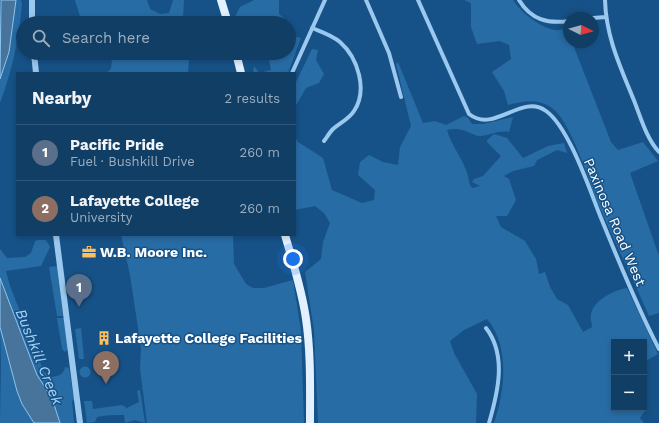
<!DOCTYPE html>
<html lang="en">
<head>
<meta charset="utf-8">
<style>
	:root { --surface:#103e65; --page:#19456b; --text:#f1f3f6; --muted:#9caebf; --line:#305779; --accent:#ffbf58 }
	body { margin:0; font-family:"Work Sans",sans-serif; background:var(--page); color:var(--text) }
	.controls { position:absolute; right:12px; bottom:12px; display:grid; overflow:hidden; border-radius:0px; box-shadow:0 2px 6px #0003 }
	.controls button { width:36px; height:36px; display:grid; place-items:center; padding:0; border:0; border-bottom:1px solid var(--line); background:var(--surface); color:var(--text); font:20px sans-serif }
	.compass { position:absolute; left:563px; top:12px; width:36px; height:36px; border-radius:50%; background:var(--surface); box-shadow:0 2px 6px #0003; rotate:95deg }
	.you { position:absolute; left:293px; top:259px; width:14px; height:14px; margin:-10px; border:3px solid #fff; border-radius:50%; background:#1a73e8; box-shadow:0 0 0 6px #1a73e833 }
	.badge { display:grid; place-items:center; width:26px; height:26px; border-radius:50%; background:var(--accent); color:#fff; font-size:13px; font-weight:700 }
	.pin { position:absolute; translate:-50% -33px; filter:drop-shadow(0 1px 2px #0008) }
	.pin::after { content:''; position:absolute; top:21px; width:14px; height:12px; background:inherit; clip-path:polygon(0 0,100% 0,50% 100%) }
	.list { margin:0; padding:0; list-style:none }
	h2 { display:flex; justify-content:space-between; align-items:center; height:52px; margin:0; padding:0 16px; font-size:17px }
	h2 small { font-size:13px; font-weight:400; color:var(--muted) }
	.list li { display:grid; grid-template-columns:26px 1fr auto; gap:12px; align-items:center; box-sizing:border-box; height:56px; padding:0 16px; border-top:1px solid var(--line) }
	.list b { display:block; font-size:15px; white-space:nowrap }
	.list p { margin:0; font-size:13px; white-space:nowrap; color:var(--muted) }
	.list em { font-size:13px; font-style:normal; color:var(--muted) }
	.icon { flex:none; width:22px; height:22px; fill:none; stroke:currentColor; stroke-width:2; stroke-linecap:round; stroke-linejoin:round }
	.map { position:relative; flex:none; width:659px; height:423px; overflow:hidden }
	.search { position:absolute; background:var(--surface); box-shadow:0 2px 6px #0003; left:16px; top:16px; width:280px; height:44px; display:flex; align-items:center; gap:10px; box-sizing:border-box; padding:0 14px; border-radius:22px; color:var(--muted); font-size:15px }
	.panel { position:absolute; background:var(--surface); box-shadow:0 2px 6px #0003; left:16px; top:72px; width:280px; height:164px; border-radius:0px }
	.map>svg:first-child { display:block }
	.green { fill:#286ca5 }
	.water { fill:#48749c; stroke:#8dc5f1 }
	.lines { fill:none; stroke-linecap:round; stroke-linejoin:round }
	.minor { stroke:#9bc8ee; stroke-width:4 }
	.tertiary { stroke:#9bc8ee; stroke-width:6 }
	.primary { stroke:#e2f0ff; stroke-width:8 }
	.labels { text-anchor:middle; stroke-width:3; stroke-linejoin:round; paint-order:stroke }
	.street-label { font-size:14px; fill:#fff; stroke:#165287 }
	.poi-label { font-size:14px; font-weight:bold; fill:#fff; stroke:#165287; text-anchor:start }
	.water-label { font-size:15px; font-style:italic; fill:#a7d2f6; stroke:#165287 }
</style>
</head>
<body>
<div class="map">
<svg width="659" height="423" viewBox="0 0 659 423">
	<rect width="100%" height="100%" fill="#165287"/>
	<path class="green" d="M 16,0 L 21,0 L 22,4 C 19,39 12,71 0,103 L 0,79 L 9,52 Z
		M 75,0 L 147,0 L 150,9 L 160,14 L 169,13 L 173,0 L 184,0 L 183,19 L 199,21 L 199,23 L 82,23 Z
		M 254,0 L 279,0 L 279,14 L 284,18 L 285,23 L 238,23 L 235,17 L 240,7 Z
		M 464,0 L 513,0 C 520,12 540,27 554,30 C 558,31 563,29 567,28 L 569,42 L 572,42 L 611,142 L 618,150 L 643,142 L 658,161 L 630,173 L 659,256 L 659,313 L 649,316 C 633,279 615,243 599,206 C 589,182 571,121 552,108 C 538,98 523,101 508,105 L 504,91 L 492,72 L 511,59 L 509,45 L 500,41 L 477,44 L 471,27 L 471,3 Z
		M 289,33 L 292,36 L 301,38 L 288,73 L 253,73 L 254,66 L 259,73 L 271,70 L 269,60 L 269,53 L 289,53 Z
		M 312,49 L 318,50 L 316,60 L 324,74 L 319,83 L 306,88 L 295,107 L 295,84 Z
		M 107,53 L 184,53 L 189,60 L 188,73 L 106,73 L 111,69 L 112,59 Z
		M 398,62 L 423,123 L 435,121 L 446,125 L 464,116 L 468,118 L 472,124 L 483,124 L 513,117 L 509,132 C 498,130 491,135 481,136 C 472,137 465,126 447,130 C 451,145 461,156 466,170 C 469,177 468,182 472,188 L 480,186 L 472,182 L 474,179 L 483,176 L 501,156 L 487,142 L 487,140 L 494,134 L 507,138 L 523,158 L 548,146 L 564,143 L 567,153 L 557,150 L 537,160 L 534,166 L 513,171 L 504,176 L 509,179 L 516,200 L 507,216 L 496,216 L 501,227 L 525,241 L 536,259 L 539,274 L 545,272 L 550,287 L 557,299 L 568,305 L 583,332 L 592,327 C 592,323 590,319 591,315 C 593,300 614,290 627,288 L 658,354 L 644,362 L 644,342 L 614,342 L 614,408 L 643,408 L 645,411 L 640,418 L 644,423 L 494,423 C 505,391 510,346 487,319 L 464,330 L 450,341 L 454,353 L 477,394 L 476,423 L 318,423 L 314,330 L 305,272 L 321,259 L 323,242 L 330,223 L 324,213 L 315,206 L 295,210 L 295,137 L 298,142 L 323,158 L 332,190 L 362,203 L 374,200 L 375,190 L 358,175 L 360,162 L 369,155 L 383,162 L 398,165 L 400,147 L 411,126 L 396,64 Z
		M 121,235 L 233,235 L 234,264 L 246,284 L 253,288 L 264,288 L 293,280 L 301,331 L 304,423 L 147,423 L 140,369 L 141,348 L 130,275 Z
		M 38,240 L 46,240 L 50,247 L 41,266 L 6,271 L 10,286 L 44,372 L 52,377 L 60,375 L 64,371 L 65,367 L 69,368 L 74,400 L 72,401 L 74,423 L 60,423 L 52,398 L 37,375 L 0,278 L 0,249 L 7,258 L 25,257 L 31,253 L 35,241 Z
		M 57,266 L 63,316 L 57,316 L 49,267 Z
		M 57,318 L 64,318 L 68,349 L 65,352 L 62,349 Z
		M 0,327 L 17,391 L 22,404 L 34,423 L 0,423 L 1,362 Z
		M 81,328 L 84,359 L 79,359 L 75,329 Z
		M79.5 372a5.5 5.5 0 1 1 11 0a5.5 5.5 0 1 1-11 0Z
		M 140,390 L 145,423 L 135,420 L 125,423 L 124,415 C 115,415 107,415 97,417 L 95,422 L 87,423 L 84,401 L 92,401 L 93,409 L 122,405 L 127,408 L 139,402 L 137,391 Z"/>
	<path class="water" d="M 1,0 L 16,0 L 9,52 L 0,79 Z
		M 0,278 L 37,375 L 52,398 L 60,423 L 34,423 L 22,404 L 17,391 L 0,327 Z"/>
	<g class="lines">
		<path class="minor" d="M 366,0 L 389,53 L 401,97
			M 418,0 L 469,114 C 495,134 521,93 546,111 C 569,127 590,191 601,218 C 619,262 637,307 659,349
			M 519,0 C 531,20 548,24 569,21
			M 605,0 C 606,38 621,68 635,103 C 641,119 647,139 659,152
			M 593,18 L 606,17
			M 312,28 C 322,32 332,35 340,42 C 358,58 368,90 354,111 C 349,119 340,123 333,129 C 330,132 327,137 324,141
			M 292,73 L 325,0
			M 486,328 C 507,355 498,392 489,423"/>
		<path class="tertiary" d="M 32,23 L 32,0
			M 34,53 L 36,73
			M 56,235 L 80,423"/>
		<path class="primary" d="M 221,0 L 228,23
			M 236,53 L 241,73
			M 285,235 C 293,263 302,290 306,319 C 311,353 310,388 310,423"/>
	</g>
	<defs>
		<symbol id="office-bare" viewBox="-9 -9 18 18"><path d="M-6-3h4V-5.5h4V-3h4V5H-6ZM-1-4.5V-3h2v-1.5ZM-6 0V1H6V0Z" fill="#ffbf58" stroke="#165287" stroke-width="2.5" paint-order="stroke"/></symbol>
		<symbol id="building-bare" viewBox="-9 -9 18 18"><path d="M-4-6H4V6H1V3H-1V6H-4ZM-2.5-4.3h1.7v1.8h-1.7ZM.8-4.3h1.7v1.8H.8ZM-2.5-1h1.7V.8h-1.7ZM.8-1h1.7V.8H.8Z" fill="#ffbf58" stroke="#165287" stroke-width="2.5" paint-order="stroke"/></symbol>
	</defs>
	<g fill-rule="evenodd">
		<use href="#office-bare" x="79" y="242" width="20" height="20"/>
		<use href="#building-bare" x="94" y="328" width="20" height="20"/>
	</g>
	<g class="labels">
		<g class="street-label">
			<text transform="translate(615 222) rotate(67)" y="5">Paxinosa Road West</text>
		</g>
		<g class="poi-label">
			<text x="100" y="257">W.B. Moore Inc.</text>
			<text x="115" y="343">Lafayette College Facilities</text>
		</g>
		<g class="water-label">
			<text transform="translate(39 357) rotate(68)" y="5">Bushkill Creek</text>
		</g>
	</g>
</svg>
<div class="controls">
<button>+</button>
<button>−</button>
</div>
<svg class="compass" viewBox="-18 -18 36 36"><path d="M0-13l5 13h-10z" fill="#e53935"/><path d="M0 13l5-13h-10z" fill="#9caebf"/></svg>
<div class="you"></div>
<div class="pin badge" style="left:79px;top:307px;background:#5c6f8a">1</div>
<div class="pin badge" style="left:106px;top:384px;background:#8d6e63">2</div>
<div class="search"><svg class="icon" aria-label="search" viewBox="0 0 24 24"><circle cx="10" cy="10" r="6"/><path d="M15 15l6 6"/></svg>Search here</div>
<section class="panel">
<h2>Nearby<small>2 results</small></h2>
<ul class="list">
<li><span class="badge" style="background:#5c6f8a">1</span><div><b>Pacific Pride</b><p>Fuel · Bushkill Drive</p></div><em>260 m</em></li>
<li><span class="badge" style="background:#8d6e63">2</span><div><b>Lafayette College</b><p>University</p></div><em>260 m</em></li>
</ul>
</section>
</div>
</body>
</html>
